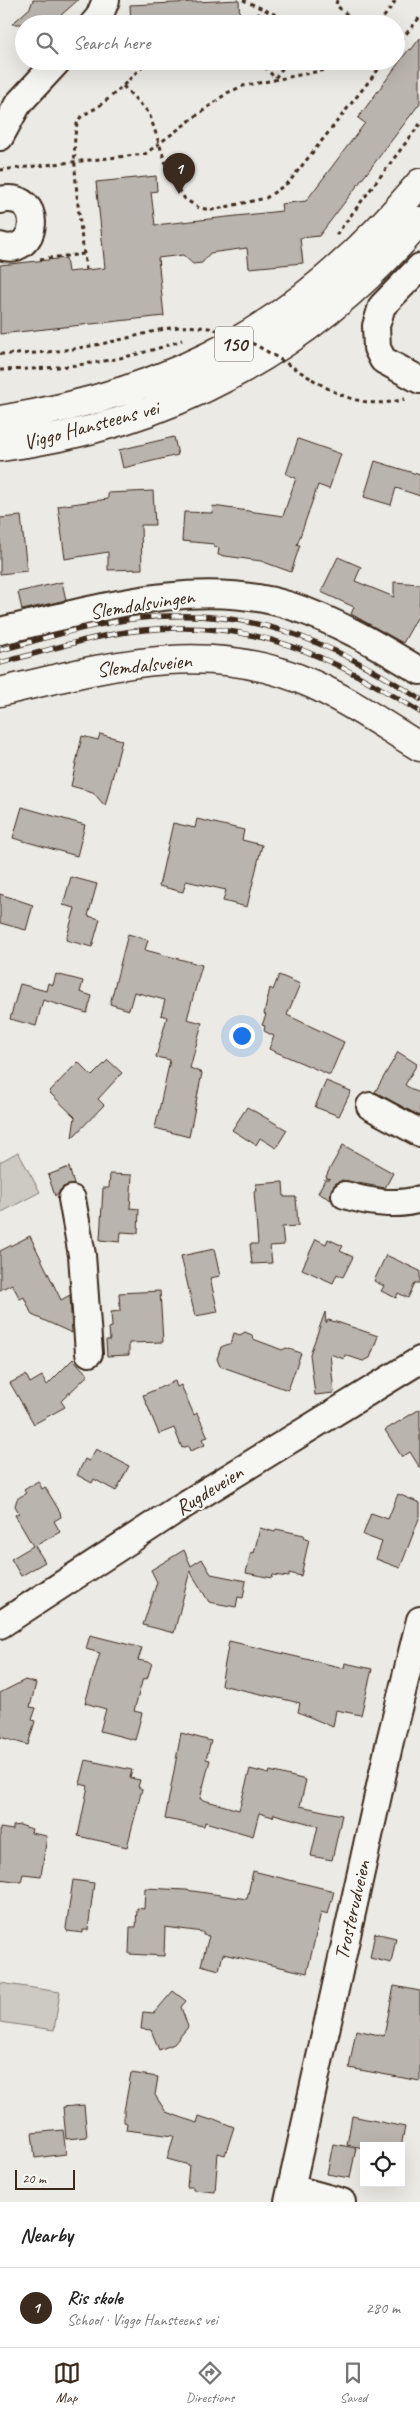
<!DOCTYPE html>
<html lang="en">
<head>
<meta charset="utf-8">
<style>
	:root { --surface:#fff; --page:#f6f6f6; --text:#222; --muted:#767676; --line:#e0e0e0; --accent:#3b2a1e }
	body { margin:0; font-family:Caveat,sans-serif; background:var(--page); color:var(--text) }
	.controls { position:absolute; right:15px; bottom:15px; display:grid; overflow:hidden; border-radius:0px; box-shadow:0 5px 20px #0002 }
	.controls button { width:45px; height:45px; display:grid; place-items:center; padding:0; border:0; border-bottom:1px solid var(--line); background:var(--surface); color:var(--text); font:25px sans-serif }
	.scale { position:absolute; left:15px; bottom:12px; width:60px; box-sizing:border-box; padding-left:5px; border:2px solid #3b2a1e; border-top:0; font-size:14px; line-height:18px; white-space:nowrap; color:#3b2a1e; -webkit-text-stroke:4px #f6f6f2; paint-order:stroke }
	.you { position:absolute; left:241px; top:1035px; width:18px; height:18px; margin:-12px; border:4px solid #fff; border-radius:50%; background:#1a73e8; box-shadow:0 0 0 8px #1a73e833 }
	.badge { display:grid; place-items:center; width:32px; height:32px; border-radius:50%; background:var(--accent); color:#fff; font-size:16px; font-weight:700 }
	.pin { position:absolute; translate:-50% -41px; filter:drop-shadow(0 1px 2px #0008) }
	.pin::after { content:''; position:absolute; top:26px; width:18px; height:15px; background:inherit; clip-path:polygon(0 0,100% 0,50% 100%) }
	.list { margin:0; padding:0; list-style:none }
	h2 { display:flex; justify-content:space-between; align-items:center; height:65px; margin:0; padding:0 20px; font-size:21px }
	h2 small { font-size:16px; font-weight:400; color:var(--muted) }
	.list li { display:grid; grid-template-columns:32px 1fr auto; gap:15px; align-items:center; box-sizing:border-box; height:80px; padding:0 20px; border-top:1px solid var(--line) }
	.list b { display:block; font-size:19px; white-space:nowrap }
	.list p { margin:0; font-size:16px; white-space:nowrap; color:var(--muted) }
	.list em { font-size:16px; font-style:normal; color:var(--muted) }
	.icon { flex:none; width:28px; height:28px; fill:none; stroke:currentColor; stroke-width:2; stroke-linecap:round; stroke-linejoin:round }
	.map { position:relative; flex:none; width:420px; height:2202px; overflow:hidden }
	.search { position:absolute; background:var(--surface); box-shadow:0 5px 20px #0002; left:15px; right:15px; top:15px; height:55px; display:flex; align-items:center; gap:12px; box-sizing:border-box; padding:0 18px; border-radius:28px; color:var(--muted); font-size:19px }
	.sheet { height:145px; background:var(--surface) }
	nav { display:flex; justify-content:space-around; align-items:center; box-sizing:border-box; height:70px; border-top:1px solid var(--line); background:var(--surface); font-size:14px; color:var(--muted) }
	nav a { display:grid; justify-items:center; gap:2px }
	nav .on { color:var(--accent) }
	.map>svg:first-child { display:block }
	.green { fill:#cdcac4; stroke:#847a71 }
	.building { fill:#bab4ae; stroke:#3b2a1e }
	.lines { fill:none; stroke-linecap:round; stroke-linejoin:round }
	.minor-casing { stroke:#3b2a1e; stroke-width:30 }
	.major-casing { stroke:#3b2a1e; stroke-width:31 }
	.highway-casing { stroke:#3b2a1e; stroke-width:31 }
	.path { stroke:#3b2a1e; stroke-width:3; stroke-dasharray:4 4; stroke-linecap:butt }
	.minor { stroke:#f6f6f2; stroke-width:26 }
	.major { stroke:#f6f6f2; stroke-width:28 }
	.highway { stroke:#f6f6f2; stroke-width:28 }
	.rail-casing { stroke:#3b2a1e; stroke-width:5.5 }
	.rail { stroke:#f6f6f2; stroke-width:4; stroke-dasharray:11; stroke-linecap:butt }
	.path-bridge { stroke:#3b2a1e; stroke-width:3; stroke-dasharray:4 4; stroke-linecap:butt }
	.labels { text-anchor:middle; stroke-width:4.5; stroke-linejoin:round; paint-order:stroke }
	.shield { fill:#f6f6f2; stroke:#73675e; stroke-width:1 }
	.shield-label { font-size:20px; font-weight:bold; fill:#3b2a1e }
	.street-label { font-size:21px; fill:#3b2a1e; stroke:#f6f6f2 }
</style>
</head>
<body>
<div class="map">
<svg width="420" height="2202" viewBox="0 0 420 2202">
	<rect width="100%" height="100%" fill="#ebeae5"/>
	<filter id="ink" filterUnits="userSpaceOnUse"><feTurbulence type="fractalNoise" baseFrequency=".02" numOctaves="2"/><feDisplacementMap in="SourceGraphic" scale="10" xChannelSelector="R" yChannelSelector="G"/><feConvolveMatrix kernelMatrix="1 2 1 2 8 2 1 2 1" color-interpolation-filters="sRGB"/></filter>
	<g filter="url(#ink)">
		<path class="green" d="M 18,1152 L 40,1192 L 0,1213 L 0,1162 Z
			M 0,1983 L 60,1992 L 54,2030 L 0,2022 Z"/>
		<path class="building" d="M 33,0 L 78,0 L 51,24 L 12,24 L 30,8 Z
			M 239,0 L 240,24 L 131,24 L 130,5 Z
			M 420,38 L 420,103 L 319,236 L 300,238 L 303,263 L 249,268 L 247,248 L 210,253 L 202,263 L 193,264 L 183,255 L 158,258 L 164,316 L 0,334 L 0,265 L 66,258 L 68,272 L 105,268 L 96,182 L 156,176 L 157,191 L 151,192 L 155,225 L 282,211 L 281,204 L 306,201 L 365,123 L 358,118 L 409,49 L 411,50 Z
			M 174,437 L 178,455 L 123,468 L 119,450 Z
			M 298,439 L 341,454 L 329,489 L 318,485 L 297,545 L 300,545 L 291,572 L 261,561 L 218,555 L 219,548 L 214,547 L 214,544 L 182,541 L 184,512 L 212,513 L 213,506 L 283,516 L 296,478 L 286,474 Z
			M 375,461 L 420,475 L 420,496 L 396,488 L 391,505 L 364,497 Z
			M 153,491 L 155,525 L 141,525 L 142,569 L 108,570 L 108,552 L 65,559 L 58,506 L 108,499 L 108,493 Z
			M 21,516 L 27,571 L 0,574 L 0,518 Z
			M 338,557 L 361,567 L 355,581 L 394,597 L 394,582 L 420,584 L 419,618 L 417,618 L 403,643 L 351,614 L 354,607 L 321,592 Z
			M 62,582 L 66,600 L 22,610 L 18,592 Z
			M 100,734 L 122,740 L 105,806 L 93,792 L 71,786 L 82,736 L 98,740 Z
			M 22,807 L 85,825 L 77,856 L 13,838 Z
			M 197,819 L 244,830 L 242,840 L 262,845 L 247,907 L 223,901 L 226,890 L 186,881 L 183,892 L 159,886 L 173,823 L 195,828 Z
			M 71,877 L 97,884 L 88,916 L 100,919 L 92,947 L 66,940 L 75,908 L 63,905 Z
			M 0,894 L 33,905 L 26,930 L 0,923 Z
			M 128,934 L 148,940 L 145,950 L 202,965 L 187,1019 L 202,1023 L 190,1068 L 202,1073 L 189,1137 L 155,1128 L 170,1060 L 156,1057 L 167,1017 L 161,1015 L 165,1000 L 134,992 L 129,1010 L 110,1004 Z
			M 56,974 L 83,981 L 80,992 L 92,996 L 87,1013 L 43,1000 L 36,1026 L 10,1019 L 20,984 L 46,991 L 48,983 L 53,985 Z
			M 279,975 L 300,984 L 287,1015 L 344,1042 L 330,1075 L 269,1049 L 274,1036 L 264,1031 L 265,1026 L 262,1025 L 266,1015 L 264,1014 L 270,988 L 273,990 Z
			M 398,1052 L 417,1064 L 405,1085 L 420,1094 L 420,1116 L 375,1092 Z
			M 108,1060 L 122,1073 L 98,1099 L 104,1105 L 72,1138 L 75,1117 L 49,1092 L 78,1062 L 92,1076 Z
			M 326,1081 L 351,1091 L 339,1116 L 315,1107 Z
			M 247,1107 L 287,1130 L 276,1148 L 260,1138 L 256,1145 L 232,1130 Z
			M 343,1145 L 393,1173 L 385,1188 L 342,1180 L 335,1184 L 331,1190 L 331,1200 L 318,1193 L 325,1179 L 330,1179 L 326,1177 L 329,1170 Z
			M 69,1167 L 74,1185 L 63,1187 L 55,1196 L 48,1175 Z
			M 110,1174 L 132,1175 L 130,1208 L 139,1209 L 138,1233 L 121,1232 L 120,1242 L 100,1240 L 103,1188 L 109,1188 Z
			M 283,1182 L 284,1197 L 296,1197 L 298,1226 L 282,1227 L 284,1245 L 270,1246 L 272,1263 L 252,1264 L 250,1244 L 258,1244 L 254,1191 L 257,1191 L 256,1184 Z
			M 30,1236 L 61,1300 L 70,1295 L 72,1333 L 32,1315 L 24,1297 L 20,1299 L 12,1284 L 0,1290 L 0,1251 Z
			M 316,1239 L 326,1244 L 328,1239 L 343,1246 L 340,1251 L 353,1257 L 343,1277 L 337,1274 L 333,1283 L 302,1269 Z
			M 214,1249 L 220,1276 L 210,1278 L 218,1312 L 195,1316 L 181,1256 Z
			M 386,1255 L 420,1271 L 420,1283 L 415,1283 L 408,1298 L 398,1293 L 396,1298 L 381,1291 L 384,1286 L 374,1281 Z
			M 160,1291 L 163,1342 L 129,1343 L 129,1355 L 107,1356 L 106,1340 L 110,1340 L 109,1328 L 112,1327 L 111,1312 L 120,1311 L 119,1293 Z
			M 325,1312 L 326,1323 L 328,1320 L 340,1323 L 378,1336 L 370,1358 L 363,1361 L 345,1355 L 344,1359 L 330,1354 L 334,1393 L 315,1395 L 310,1354 Z
			M 245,1332 L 252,1335 L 253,1339 L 272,1346 L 282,1350 L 286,1348 L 301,1353 L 288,1390 L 220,1366 L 217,1359 L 221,1347 L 231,1343 L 234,1333 L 240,1335 Z
			M 73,1359 L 88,1375 L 61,1401 L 65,1407 L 34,1424 L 10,1383 L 26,1375 L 30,1383 L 42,1376 L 47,1385 Z
			M 175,1381 L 177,1387 L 181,1385 L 194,1415 L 197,1413 L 208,1437 L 202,1439 L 205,1445 L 190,1451 L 188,1446 L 182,1448 L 174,1428 L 159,1434 L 143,1395 Z
			M 420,1409 L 420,1468 L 410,1452 L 402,1457 L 385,1430 Z
			M 96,1449 L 129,1466 L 116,1491 L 94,1479 L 92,1483 L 77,1475 L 85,1459 L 89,1461 Z
			M 38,1481 L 42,1489 L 45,1487 L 60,1512 L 61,1517 L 54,1521 L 60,1532 L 35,1546 L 45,1562 L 21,1576 L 11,1559 L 33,1546 L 15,1515 L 19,1513 L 15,1506 L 17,1499 L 26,1493 L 24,1490 Z
			M 398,1494 L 420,1503 L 420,1516 L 400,1568 L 376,1559 L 382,1542 L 363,1535 L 371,1513 L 388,1519 Z
			M 260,1528 L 275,1532 L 276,1529 L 304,1535 L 305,1538 L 309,1539 L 301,1576 L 289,1573 L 289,1577 L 273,1575 L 272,1578 L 246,1573 L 251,1552 L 254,1553 Z
			M 184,1550 L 191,1566 L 202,1559 L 211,1574 L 246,1581 L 243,1598 L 238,1597 L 236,1607 L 209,1602 L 190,1571 L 174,1633 L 143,1625 L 157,1582 L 151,1570 Z
			M 90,1635 L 142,1648 L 138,1660 L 152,1663 L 147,1679 L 143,1678 L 134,1711 L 142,1713 L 135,1740 L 100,1731 L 106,1709 L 85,1703 L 100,1653 L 86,1649 Z
			M 229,1641 L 344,1668 L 345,1663 L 372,1669 L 361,1715 L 336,1710 L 333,1727 L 298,1712 L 300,1703 L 221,1685 Z
			M 25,1680 L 36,1683 L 30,1707 L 36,1708 L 32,1720 L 35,1721 L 28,1745 L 0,1737 L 0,1693 Z
			M 181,1733 L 211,1741 L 206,1759 L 210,1760 L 200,1799 L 239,1810 L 250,1769 L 269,1774 L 270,1771 L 306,1780 L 300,1806 L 342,1815 L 332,1860 L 311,1856 L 318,1826 L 274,1814 L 273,1817 L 259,1813 L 253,1836 L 205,1822 L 204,1826 L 165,1819 Z
			M 86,1760 L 132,1770 L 130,1778 L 140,1780 L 138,1787 L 142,1789 L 127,1847 L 78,1836 L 88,1786 L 80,1784 Z
			M 20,1825 L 32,1829 L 31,1833 L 47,1836 L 41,1876 L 23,1874 L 21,1882 L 0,1879 L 0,1828 L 13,1830 L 13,1826 Z
			M 253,1871 L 334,1891 L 328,1914 L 321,1912 L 307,1973 L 223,1954 L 219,1970 L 201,1965 L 209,1936 L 203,1935 L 203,1932 L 165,1927 L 164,1956 L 129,1954 L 130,1927 L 136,1927 L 137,1908 L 144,1909 L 145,1888 L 186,1890 L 247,1899 Z
			M 73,1880 L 94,1883 L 88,1930 L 83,1930 L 83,1933 L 67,1931 L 66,1928 Z
			M 375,1933 L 396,1938 L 391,1963 L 370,1958 Z
			M 394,1986 L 420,1991 L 420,2081 L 349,2068 L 356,2030 L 384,2036 Z
			M 173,1991 L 186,2001 L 181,2007 L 188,2027 L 174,2044 L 159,2050 L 151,2030 L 141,2029 L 143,2012 L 154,2013 Z
			M 131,2073 L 158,2077 L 155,2095 L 166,2112 L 197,2123 L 199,2116 L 211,2120 L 214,2119 L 234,2127 L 225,2155 L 218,2153 L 215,2192 L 193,2190 L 193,2187 L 187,2187 L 189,2165 L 167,2159 L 174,2136 L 126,2130 L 127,2123 L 124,2122 L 124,2111 Z
			M 84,2105 L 87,2137 L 66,2139 L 63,2107 Z
			M 352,2116 L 405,2127 L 401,2146 L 364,2146 L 364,2148 L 347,2145 Z
			M 63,2130 L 66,2154 L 35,2158 L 32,2133 Z
			M 333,2144 L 356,2148 L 350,2178 L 327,2174 Z"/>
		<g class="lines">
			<defs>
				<path id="minor" d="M 93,24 L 99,17 L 106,0
					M 0,137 L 18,104 L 58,61
					M 0,200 C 46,190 39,259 0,246
					M 420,267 L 382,306 L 376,326 L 377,348 L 383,360 L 420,380
					M 0,631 C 93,610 197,576 291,606 C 337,621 379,646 420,671
					M 370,1106 L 420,1133
					M 345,1195 C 367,1202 397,1207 420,1199
					M 72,1199 L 82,1255 L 89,1353
					M 0,1625 L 176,1510 L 420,1360
					M 291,2188 L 342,2202
					M 288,2202 L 390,1741 L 420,1620"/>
				<path id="major" d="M 0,692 C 106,667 207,637 312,684 C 350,701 385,726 420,747"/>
				<path id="highway" d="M 0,420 C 180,391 303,323 420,183
					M 0,447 C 167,426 311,350 420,221"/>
			</defs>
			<use href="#minor" class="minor-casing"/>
			<use href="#major" class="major-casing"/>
			<use href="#highway" class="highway-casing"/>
			<path class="path" d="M 243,0 L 296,24
				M 337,0 L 336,5 L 358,24
				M 255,24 L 260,8
				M 379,24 L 396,0
				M 396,46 L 420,17
				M 259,61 L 275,78 L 288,61
				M 123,86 L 149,113 L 171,179 L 185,199 L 199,208 L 212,210 L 266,198 L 289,182 L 385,61
				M 0,170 L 145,154 L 227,93 L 243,86 L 325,70 L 347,61
				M 336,235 L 420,124
				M 40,259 L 84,254
				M 86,270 C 83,245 66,133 80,118 C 85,113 94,110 99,106 C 117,93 132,77 147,61
				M 0,354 C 55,355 107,344 159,330
				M 0,370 C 61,369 125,362 182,340
				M 312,379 C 342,398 369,409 405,399"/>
			<use href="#minor" class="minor"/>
			<use href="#major" class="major"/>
			<use href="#highway" class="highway"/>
			<defs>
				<path id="rail" d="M 0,650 C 46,638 94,623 141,618 C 250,606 331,641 420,699
					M 0,663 C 47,651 95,634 144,630 C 256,619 328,655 420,712"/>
			</defs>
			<use href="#rail" class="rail-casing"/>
			<use href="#rail" class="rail"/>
			<path class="path-bridge" d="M 159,330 C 225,316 259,348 312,379"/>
		</g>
	</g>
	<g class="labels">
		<rect class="shield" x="215" y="326.5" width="38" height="35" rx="4"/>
		<g class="shield-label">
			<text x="234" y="351">150</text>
		</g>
		<g class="street-label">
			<text transform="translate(91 425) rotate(-15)" y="7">Viggo Hansteens vei</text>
			<text transform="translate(142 604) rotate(-9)" y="7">Slemdalsvingen</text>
			<text transform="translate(144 665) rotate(-6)" y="7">Slemdalsveien</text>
			<text transform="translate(209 1490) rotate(-32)" y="7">Rugdeveien</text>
			<text transform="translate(352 1910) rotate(-77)" y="7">Trosterudveien</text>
		</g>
	</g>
</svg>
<div class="controls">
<button><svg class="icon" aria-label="locate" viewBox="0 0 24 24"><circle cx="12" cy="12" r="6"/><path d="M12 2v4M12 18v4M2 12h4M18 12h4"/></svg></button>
</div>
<div class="scale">20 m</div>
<div class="you"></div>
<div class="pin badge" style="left:179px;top:194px">1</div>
<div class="search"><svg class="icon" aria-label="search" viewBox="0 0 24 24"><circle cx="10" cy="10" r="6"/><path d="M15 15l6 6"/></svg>Search here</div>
</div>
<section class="sheet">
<h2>Nearby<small></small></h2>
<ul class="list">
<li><span class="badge">1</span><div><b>Ris skole</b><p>School · Viggo Hansteens vei</p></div><em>280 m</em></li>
</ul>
</section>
<nav>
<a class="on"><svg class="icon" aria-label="map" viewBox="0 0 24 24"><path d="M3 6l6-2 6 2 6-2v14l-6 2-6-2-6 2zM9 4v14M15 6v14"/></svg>Map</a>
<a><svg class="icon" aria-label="directions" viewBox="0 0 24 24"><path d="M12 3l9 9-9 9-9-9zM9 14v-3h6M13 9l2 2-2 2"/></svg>Directions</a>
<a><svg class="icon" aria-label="saved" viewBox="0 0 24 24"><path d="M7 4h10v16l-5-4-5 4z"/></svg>Saved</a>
</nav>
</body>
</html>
